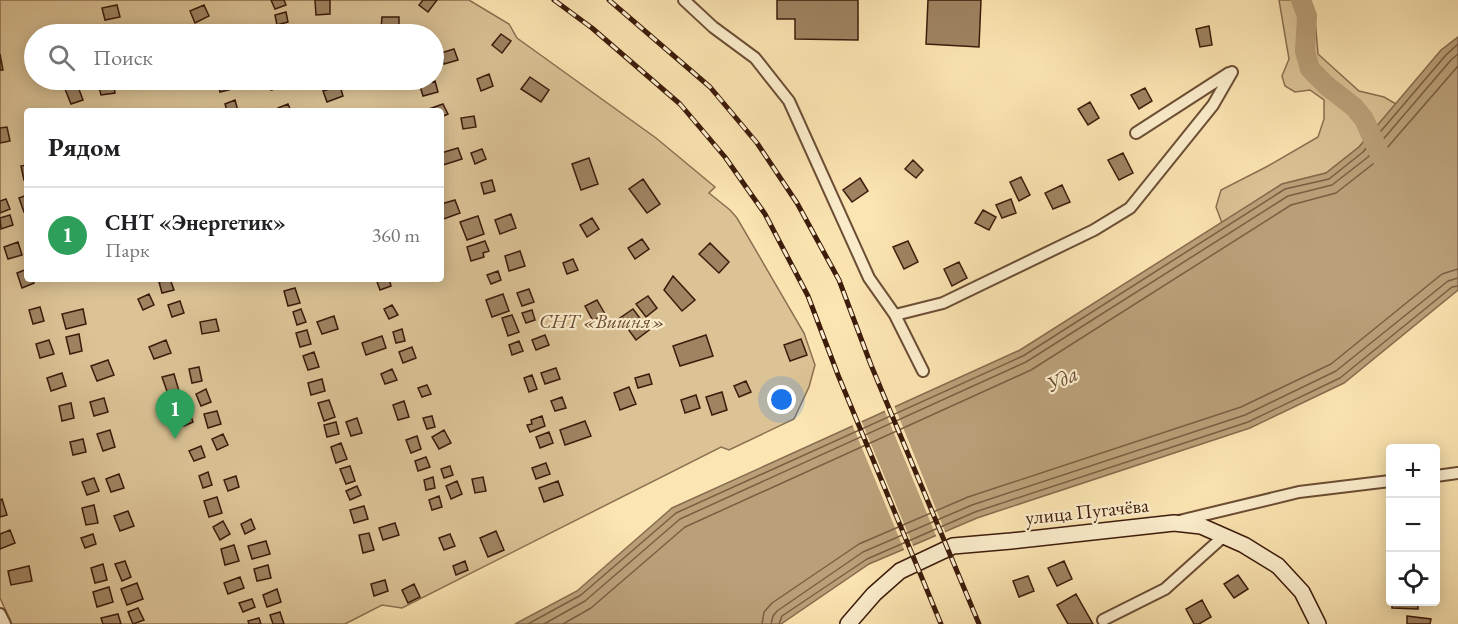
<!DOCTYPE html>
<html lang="ru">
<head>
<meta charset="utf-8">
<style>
	:root { --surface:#fff; --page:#f2f2f2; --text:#202124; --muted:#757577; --line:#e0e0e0; --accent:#1a73e8 }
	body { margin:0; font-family:"EB Garamond",serif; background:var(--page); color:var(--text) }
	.controls { position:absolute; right:18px; bottom:18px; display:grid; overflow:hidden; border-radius:6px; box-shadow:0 3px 15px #0003 }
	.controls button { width:54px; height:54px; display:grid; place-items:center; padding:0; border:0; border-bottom:2px solid var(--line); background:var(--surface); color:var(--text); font:30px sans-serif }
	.you { position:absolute; left:782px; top:400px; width:21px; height:21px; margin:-15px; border:4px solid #fff; border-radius:50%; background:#1a73e8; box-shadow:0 0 0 9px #1a73e833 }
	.badge { display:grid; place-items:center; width:39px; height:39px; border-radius:50%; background:var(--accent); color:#fff; font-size:20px; font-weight:700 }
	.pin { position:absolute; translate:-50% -50px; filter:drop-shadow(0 2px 3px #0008) }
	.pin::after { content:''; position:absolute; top:32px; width:21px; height:18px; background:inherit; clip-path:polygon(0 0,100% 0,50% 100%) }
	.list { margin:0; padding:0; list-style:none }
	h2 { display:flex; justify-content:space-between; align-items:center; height:78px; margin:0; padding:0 24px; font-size:26px }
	h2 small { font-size:20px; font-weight:400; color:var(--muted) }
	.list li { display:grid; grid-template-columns:39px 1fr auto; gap:18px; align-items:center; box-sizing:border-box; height:96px; padding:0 24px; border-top:2px solid var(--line) }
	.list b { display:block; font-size:22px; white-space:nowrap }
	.list p { margin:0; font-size:20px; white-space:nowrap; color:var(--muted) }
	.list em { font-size:20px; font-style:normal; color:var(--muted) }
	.icon { flex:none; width:33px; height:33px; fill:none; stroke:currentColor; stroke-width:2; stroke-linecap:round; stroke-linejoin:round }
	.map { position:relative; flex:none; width:1458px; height:624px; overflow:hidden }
	.search { position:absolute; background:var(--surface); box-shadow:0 3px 15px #0003; left:24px; top:24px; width:420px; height:66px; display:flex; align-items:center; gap:15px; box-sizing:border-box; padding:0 21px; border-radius:33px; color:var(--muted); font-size:22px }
	.panel { position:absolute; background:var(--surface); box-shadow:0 3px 15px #0003; left:24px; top:108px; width:420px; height:174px; border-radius:6px }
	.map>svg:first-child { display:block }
	.green { fill:#dbc396; stroke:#8c6f50; stroke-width:1.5; fill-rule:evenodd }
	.water { fill:#baa079; stroke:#886b4d; stroke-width:1.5 }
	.pier { fill:#fbe5b2 }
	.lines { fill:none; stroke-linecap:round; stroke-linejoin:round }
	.shore { stroke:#7b5e42; stroke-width:1.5 }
	.river { stroke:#baa079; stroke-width:20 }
	.building { fill:#9f8462; stroke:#3c1b0b; stroke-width:1.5 }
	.street-casing { stroke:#6c4e35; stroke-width:14 }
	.secondary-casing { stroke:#3c1b0b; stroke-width:18 }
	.street { stroke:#fceecd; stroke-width:10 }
	.secondary { stroke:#fceecd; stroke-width:15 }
	.rail-casing { stroke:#3c1b0b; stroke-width:5 }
	.rail { stroke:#fceecd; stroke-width:3; stroke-dasharray:9; stroke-linecap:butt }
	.labels { text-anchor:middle; stroke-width:4.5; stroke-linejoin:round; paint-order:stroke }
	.park-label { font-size:20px; font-style:italic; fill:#6c4d35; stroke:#fceecd }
	.street-label { font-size:20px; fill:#3c1b0b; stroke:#fceecd }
	.water-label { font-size:21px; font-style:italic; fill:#684a32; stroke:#fceecd }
</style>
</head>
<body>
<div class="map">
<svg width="1458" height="624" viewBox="0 0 1458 624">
	<rect width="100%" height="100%" fill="#fbe5b2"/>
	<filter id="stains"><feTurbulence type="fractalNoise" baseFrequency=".00333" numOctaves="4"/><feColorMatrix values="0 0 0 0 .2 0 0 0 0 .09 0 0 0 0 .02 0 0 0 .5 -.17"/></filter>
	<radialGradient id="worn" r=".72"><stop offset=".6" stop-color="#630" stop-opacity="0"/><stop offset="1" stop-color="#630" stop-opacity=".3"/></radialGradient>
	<path class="green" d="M 0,0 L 469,0 L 509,24 L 517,38 L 656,138 L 715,187 L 709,193 L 730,210 L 737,218 L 804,333 L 815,365 L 809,387 L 794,419 L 729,450 L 721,447 L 402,608 L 382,605 L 345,624 L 12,624 L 0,598 ZM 34,34 L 434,34 L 434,80 L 34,80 ZM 27,111 L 441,111 L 441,279 L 27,279 Z
		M 1279,0 L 1309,0 L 1315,18 L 1318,54 L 1359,91 L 1384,97 L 1396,104 L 1359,147 L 1326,173 L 1282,184 L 1222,223 L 1216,207 L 1221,190 L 1268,166 L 1318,137 L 1324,119 L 1324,100 L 1310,90 L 1295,92 L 1285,86 L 1282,76 L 1289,59 Z"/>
	<path class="water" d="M 1458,37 L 1458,290 L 1344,383 L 1250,428 L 977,518 L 869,564 L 781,624 L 515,624 L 577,591 L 672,508 L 1020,350 L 1282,184 L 1326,173 L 1359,147 L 1441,50 Z"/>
	<path class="pier" d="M 894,405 L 946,534 L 937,538 L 884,409 Z
		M 861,420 L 914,548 L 905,552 L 852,424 Z"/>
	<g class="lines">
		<path class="shore" d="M 528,624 L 581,595 L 676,513 L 1023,356 L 1285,189 L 1329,179 L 1363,152 L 1446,55 L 1458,44
			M 544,624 L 585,601 L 680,519 L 1026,362 L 1288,196 L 1332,185 L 1368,157 L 1451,60 L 1458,54
			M 563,624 L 591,608 L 685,527 L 1031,370 L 1291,205 L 1336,193 L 1373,164 L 1458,66
			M 762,624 L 764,612 L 772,603 L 859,544 L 968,497 L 1241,407 L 1331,364 L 1442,274 L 1458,269
			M 771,624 L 773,616 L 777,611 L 863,552 L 972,505 L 1245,415 L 1336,371 L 1448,281 L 1458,278
			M 779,624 L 782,616 L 867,559 L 975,512 L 1248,422 L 1340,378 L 1452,287 L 1458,286"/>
		<path class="river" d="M 1301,0 L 1307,16 L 1305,51 L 1310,69 L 1327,86 L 1354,107 L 1364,119 L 1381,157"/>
	</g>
	<path class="building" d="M 271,0 L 284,0 L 286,5 L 275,9 Z
		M 315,0 L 330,0 L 330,14 L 316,15 Z
		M 423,0 L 437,0 L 428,12 L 419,5 Z
		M 777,0 L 858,0 L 858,40 L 795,39 L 795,19 L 777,19 Z
		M 928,0 L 981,0 L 979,47 L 926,44 Z
		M 117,5 L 120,17 L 105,20 L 102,8 Z
		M 204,5 L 209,16 L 195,23 L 190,11 Z
		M 286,12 L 288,22 L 277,25 L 275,15 Z
		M 382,17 L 399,17 L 399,30 L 381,29 Z
		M 212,26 L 216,34 L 201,34 L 200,32 Z
		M 1209,26 L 1212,45 L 1200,47 L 1196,29 Z
		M 314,30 L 315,34 L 303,34 L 303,32 Z
		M 501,34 L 511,41 L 502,53 L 492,45 Z
		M 454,49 L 458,60 L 444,64 L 441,53 Z
		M 0,54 L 3,70 L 0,70 Z
		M 489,74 L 493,86 L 481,91 L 477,79 Z
		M 530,77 L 549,90 L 541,102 L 521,89 Z
		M 113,80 L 115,93 L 101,95 L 98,83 Z
		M 222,80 L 229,80 L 232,89 L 220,92 L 217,81 Z
		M 268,80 L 287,80 L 289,85 L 271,90 Z
		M 435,81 L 438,92 L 423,96 L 420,86 Z
		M 77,84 L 83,100 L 71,104 L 65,89 Z
		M 340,86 L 343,96 L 327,102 L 323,91 Z
		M 1145,88 L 1152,101 L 1139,109 L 1131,95 Z
		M 235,100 L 238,111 L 227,111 L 225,104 Z
		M 1090,102 L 1099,118 L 1088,125 L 1078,109 Z
		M 288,104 L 291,111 L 279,111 L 278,108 Z
		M 443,104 L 448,114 L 441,117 L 441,111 L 430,111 L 429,109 Z
		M 474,116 L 476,127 L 463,129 L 461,118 Z
		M 7,127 L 10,141 L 0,143 L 0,128 Z
		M 458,148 L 462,159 L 443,165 L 441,153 Z
		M 482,149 L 486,159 L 475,164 L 471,153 Z
		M 1123,153 L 1133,173 L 1119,180 L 1108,160 Z
		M 589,158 L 598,184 L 581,190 L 572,164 Z
		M 913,160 L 923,170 L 916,178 L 905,169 Z
		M 27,165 L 27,179 L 24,180 L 21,166 Z
		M 1021,177 L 1030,195 L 1019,201 L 1010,182 Z
		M 860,178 L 868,191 L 852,202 L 843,190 Z
		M 643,179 L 660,204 L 647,213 L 629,189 Z
		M 492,180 L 495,191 L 484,194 L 481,183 Z
		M 1062,185 L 1070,202 L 1053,209 L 1045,193 Z
		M 27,195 L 27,211 L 24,212 L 19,198 Z
		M 6,199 L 10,209 L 0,213 L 0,201 Z
		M 1011,199 L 1016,213 L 1002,218 L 996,205 Z
		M 455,200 L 460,213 L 441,220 L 441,204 Z
		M 983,210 L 996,217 L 989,230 L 975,223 Z
		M 511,214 L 516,228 L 500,234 L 495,220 Z
		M 10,215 L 13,225 L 1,229 L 0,218 Z
		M 478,216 L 484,234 L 467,240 L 460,222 Z
		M 592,218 L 599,229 L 587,237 L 580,225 Z
		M 642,239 L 649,249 L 635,259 L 628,248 Z
		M 485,241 L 489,251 L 483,253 L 484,257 L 471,261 L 467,247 Z
		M 908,241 L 918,262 L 904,269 L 893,247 Z
		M 18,242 L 22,255 L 8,259 L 4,247 Z
		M 710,243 L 729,262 L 719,273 L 699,254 Z
		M 520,251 L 525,266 L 509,271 L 505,256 Z
		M 573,259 L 578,270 L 567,274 L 563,263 Z
		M 959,262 L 967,278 L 952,286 L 944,269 Z
		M 27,269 L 27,279 L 32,279 L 34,283 L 22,288 L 17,273 Z
		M 498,271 L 501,280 L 491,284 L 487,275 Z
		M 673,276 L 695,300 L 682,311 L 664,290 Z
		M 170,279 L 174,290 L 162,293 L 159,282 Z
		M 376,279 L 389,279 L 391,286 L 380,290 Z
		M 295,288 L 300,303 L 288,306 L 284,291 Z
		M 529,289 L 534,302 L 522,306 L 517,293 Z
		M 149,294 L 154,305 L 143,310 L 138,299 Z
		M 503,294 L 509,311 L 492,317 L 486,300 Z
		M 648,296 L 657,308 L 646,317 L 636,304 Z
		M 597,300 L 605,314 L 593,321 L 585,306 Z
		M 180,301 L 184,313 L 172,317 L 168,305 Z
		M 392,305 L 398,315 L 389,319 L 384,309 Z
		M 40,307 L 44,321 L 33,324 L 29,310 Z
		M 83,309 L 86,324 L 66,329 L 62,314 Z
		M 301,309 L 306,322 L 297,325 L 293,312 Z
		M 633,309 L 649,330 L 636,340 L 620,318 Z
		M 532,310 L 535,320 L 526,323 L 522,313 Z
		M 512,315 L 519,332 L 508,336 L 502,318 Z
		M 334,316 L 338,329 L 322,334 L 317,322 Z
		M 216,319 L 219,331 L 202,334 L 200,322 Z
		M 402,329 L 405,341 L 396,343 L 393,332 Z
		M 307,330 L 311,344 L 300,347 L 296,333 Z
		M 79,334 L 82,351 L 70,354 L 66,337 Z
		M 545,335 L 549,345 L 536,350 L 532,340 Z
		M 706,335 L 713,356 L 680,366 L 673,346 Z
		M 382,336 L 386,348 L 366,355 L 362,343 Z
		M 801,339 L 807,355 L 790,361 L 784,345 Z
		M 49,340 L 54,354 L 40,358 L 36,344 Z
		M 166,340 L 171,353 L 154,359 L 149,347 Z
		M 519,341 L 523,351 L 512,355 L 509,345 Z
		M 412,347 L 416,358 L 403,363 L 399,352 Z
		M 314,352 L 319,367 L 308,370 L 303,356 Z
		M 108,360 L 114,375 L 97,381 L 91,366 Z
		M 199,367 L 202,381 L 192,383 L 189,369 Z
		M 556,368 L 560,379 L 545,384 L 541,373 Z
		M 392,369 L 397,380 L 385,384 L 381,374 Z
		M 62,373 L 66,386 L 51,391 L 47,378 Z
		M 174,374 L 179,391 L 168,394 L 162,377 Z
		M 649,374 L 652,384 L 638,388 L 635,378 Z
		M 532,375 L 537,389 L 529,392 L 524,378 Z
		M 322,379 L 325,391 L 311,395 L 308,383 Z
		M 746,381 L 751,392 L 739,397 L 734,386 Z
		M 427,385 L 431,394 L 422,397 L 418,388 Z
		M 629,387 L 636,404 L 620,410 L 614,393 Z
		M 206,389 L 211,402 L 201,406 L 196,394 Z
		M 722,392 L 727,410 L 712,415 L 706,397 Z
		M 696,395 L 700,408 L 685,413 L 681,400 Z
		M 562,397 L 566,408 L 555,411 L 551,401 Z
		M 104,398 L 108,412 L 94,416 L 90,402 Z
		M 329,400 L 335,417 L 324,421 L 318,403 Z
		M 404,401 L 409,417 L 398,420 L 393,405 Z
		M 71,403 L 74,418 L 62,421 L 59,406 Z
		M 188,407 L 193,422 L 184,426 L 178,411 Z
		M 217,411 L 221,424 L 208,428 L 204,414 Z
		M 432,416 L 435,427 L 427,429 L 423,418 Z
		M 542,416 L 545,426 L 530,432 L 527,425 L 532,424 L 531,420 Z
		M 357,418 L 362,433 L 351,436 L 346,422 Z
		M 585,421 L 591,436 L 565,445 L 560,430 Z
		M 336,422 L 339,434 L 327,437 L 324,425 Z
		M 110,430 L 115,447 L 103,451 L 97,434 Z
		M 444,430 L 451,443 L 439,449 L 432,437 Z
		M 549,432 L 553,443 L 540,448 L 536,437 Z
		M 223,434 L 228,445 L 217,450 L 212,439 Z
		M 417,436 L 421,449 L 411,453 L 406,440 Z
		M 83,439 L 86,452 L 73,455 L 70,442 Z
		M 341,443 L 347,459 L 336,463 L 331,447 Z
		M 201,446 L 205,457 L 194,461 L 189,451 Z
		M 426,457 L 430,467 L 418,471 L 415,461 Z
		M 546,463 L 550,474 L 536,479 L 532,468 Z
		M 350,466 L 355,481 L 346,484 L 340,469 Z
		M 450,466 L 453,475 L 444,478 L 441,469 Z
		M 208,472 L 212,485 L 203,488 L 199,476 Z
		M 119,474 L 124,488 L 111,492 L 106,479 Z
		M 236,476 L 239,487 L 228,491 L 224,480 Z
		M 433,477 L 435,488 L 426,490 L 424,480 Z
		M 483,477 L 486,491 L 475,493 L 472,479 Z
		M 94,478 L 99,491 L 87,495 L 82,482 Z
		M 457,481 L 462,494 L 451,499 L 446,486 Z
		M 558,481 L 563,495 L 544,502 L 539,488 Z
		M 357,486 L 361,495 L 350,500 L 346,491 Z
		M 439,496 L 442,507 L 432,510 L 429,500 Z
		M 217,497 L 222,513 L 209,517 L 204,501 Z
		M 2,499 L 7,515 L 0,517 L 0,500 Z
		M 94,505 L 98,523 L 86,525 L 82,508 Z
		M 364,506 L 368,519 L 354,523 L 350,510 Z
		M 128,511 L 134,526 L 120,531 L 114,516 Z
		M 251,519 L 255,529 L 245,534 L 241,524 Z
		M 223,521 L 230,534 L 220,540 L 213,527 Z
		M 395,523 L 399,535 L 383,540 L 379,528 Z
		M 10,530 L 15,543 L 0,549 L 0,534 Z
		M 496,531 L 504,550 L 488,557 L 480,538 Z
		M 369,533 L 374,550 L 363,553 L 359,535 Z
		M 93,534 L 96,544 L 85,548 L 81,538 Z
		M 450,534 L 455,546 L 444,550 L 439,538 Z
		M 266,541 L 270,554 L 252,559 L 248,546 Z
		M 234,545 L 239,561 L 225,565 L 221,549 Z
		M 125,561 L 131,577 L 122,581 L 115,564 Z
		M 465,561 L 468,570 L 456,575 L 453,566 Z
		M 1064,561 L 1072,579 L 1057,586 L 1048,568 Z
		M 103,564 L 107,580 L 95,583 L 91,568 Z
		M 268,565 L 271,578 L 257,581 L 254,569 Z
		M 29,566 L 32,581 L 11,585 L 8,571 Z
		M 1238,575 L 1248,589 L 1234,598 L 1224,584 Z
		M 1028,576 L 1034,591 L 1019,597 L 1013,581 Z
		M 240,577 L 244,588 L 228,594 L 224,583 Z
		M 385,580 L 388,591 L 374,596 L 371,584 Z
		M 137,583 L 143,599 L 127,605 L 121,589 Z
		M 414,584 L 420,597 L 408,603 L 402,590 Z
		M 109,587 L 113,602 L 97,607 L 93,592 Z
		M 277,589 L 281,602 L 267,607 L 263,595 Z
		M 1076,594 L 1093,624 L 1068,624 L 1057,605 Z
		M 252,599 L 255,607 L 243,612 L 239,603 Z
		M 1202,600 L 1211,617 L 1199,624 L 1194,624 L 1186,609 Z
		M 1392,602 L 1418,602 L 1418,609 L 1392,608 Z
		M 138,608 L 144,620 L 133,624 L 128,612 Z
		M 280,612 L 284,624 L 273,624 L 270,615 Z
		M 118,614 L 121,624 L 103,624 L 101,618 Z
		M 1407,616 L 1431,619 L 1430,624 L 1407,624 Z
		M 259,618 L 261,624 L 249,624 L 248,621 Z"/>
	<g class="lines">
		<defs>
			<path id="street" d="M 684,0 L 713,27 L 755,58 L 789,101 L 869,278 L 895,315 L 923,371
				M 1136,133 L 1229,73
				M 895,315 L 943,303 L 1094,230 L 1130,208 L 1213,105 L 1232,72
				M 1436,476 L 1458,473
				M 1179,521 L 1299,492 L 1390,481
				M 0,614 L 5,624
				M 1103,620 L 1165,589 L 1224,536"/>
			<path id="secondary" d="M 848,624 L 874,594 L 900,571 L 953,546 L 1011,541 L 1174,523 L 1201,526 L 1244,545 L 1278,566 L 1302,592 L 1318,624"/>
		</defs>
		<use href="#street" class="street-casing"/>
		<use href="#secondary" class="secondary-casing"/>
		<use href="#street" class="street"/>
		<use href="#secondary" class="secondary"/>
		<defs>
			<path id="rail" d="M 554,0 L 592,28 L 680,104 L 725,157 L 765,214 L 808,296 L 838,375 L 941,624
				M 609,0 L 710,87 L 757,143 L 797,203 L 839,280 L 871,365 L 979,624"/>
		</defs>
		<use href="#rail" class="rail-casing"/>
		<use href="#rail" class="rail"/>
	</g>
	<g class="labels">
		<g class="park-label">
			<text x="602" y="328">СНТ «Вишня»</text>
		</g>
		<g class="street-label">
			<text transform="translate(1087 511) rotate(-6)" y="7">улица Пугачёва</text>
		</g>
		<g class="water-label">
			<text transform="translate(1062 379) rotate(-25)" y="7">Уда</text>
		</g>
	</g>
	<rect width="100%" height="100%" filter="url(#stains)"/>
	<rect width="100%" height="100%" fill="url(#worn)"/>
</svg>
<div class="controls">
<button>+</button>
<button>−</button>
<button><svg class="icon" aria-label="locate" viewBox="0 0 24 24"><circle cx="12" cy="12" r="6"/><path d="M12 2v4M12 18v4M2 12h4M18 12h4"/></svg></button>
</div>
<div class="you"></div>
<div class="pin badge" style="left:175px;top:439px;background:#2e9e5b">1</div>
<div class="search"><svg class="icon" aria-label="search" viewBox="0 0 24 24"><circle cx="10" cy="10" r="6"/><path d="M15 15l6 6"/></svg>Поиск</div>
<section class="panel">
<h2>Рядом<small></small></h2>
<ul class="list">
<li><span class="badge" style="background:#2e9e5b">1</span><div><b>СНТ «Энергетик»</b><p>Парк</p></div><em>360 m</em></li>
</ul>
</section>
</div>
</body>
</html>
